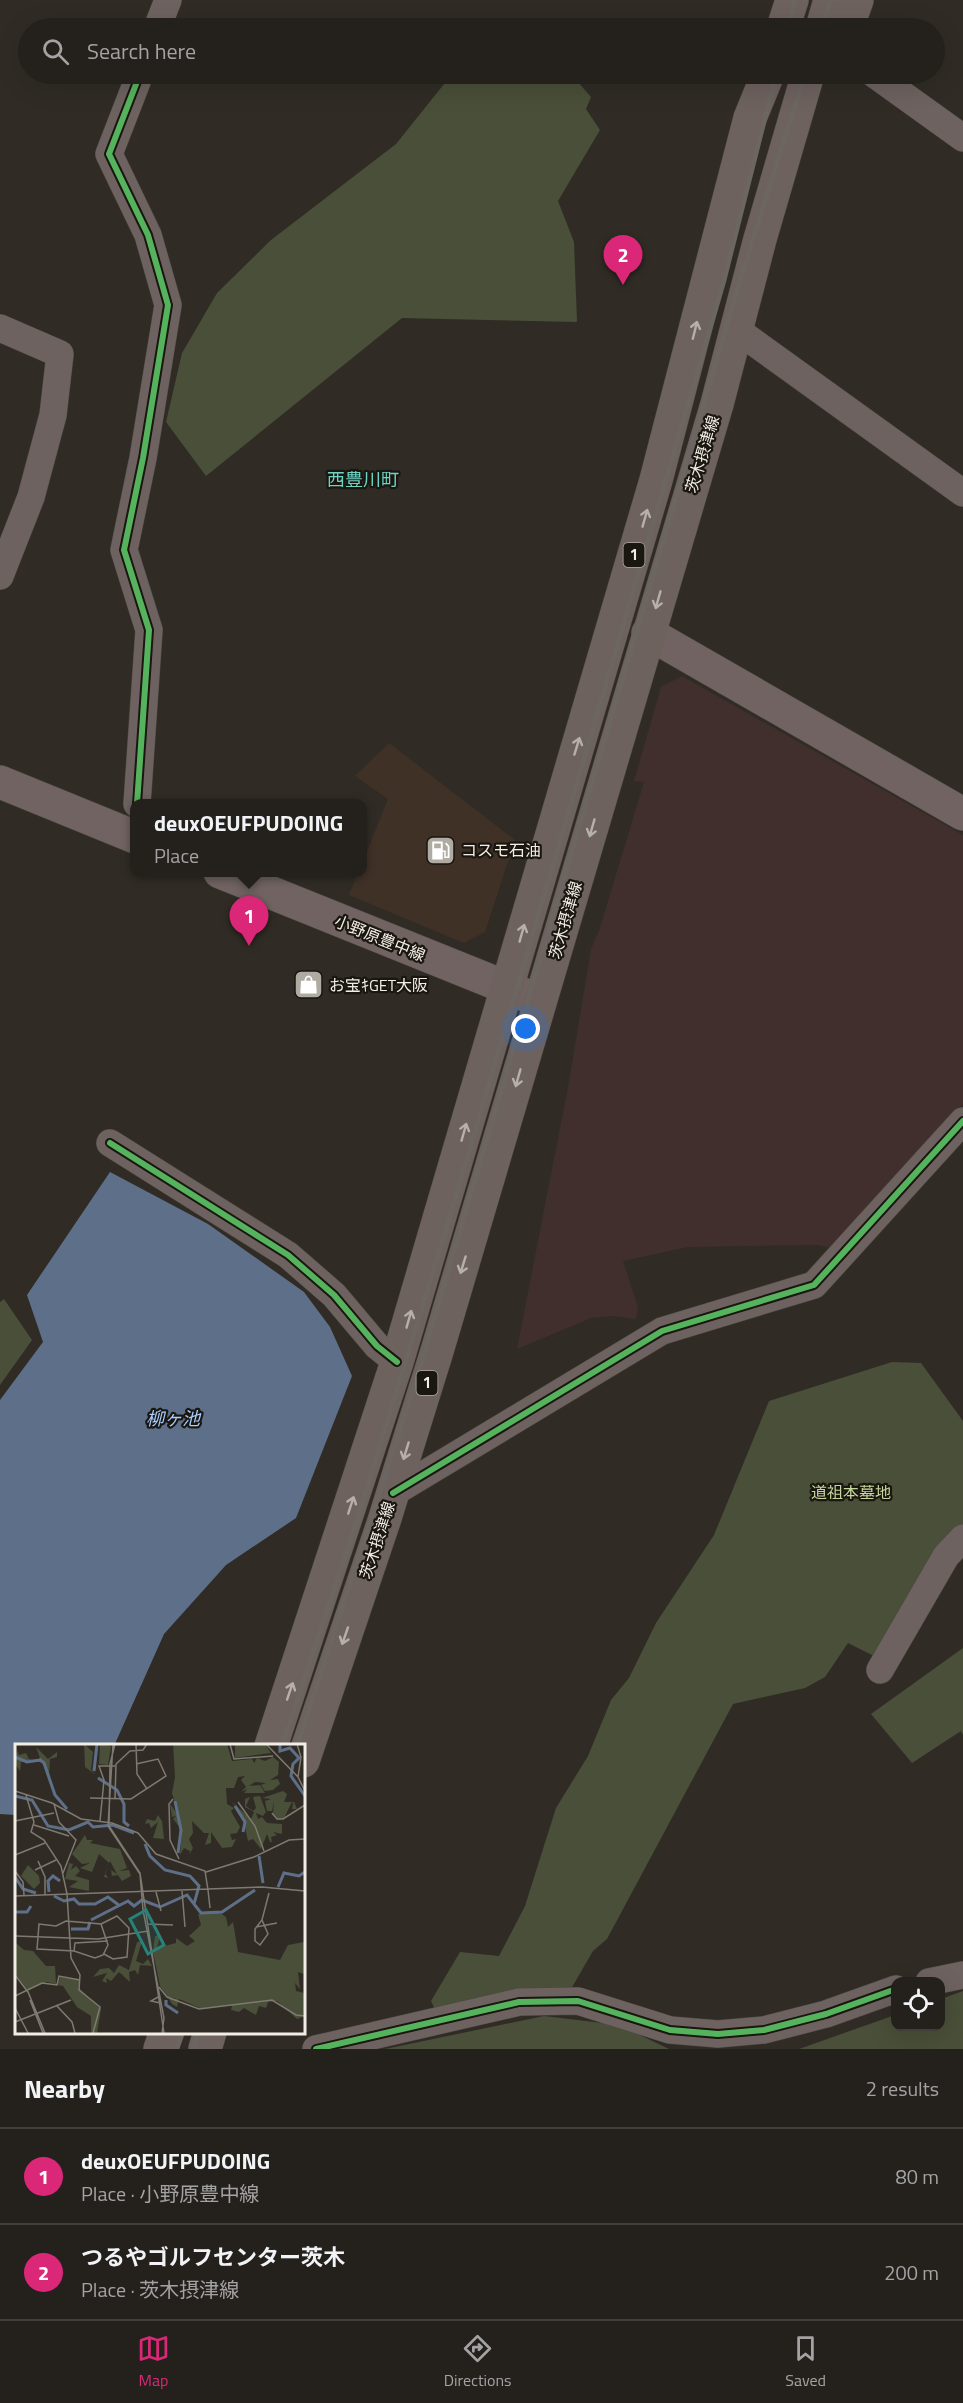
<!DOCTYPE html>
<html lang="en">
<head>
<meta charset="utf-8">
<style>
	:root { --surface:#24211c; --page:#302e29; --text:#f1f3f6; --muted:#a3a3a3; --line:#413e3b; --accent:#db2777 }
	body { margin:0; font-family:"Titillium Web","Noto Sans JP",sans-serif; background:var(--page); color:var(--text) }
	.controls { position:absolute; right:18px; bottom:18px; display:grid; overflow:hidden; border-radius:12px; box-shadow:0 6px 24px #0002 }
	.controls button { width:54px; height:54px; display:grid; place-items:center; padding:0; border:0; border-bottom:2px solid var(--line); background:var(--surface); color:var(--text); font:30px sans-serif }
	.you { position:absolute; left:526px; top:1029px; width:21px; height:21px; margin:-15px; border:4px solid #fff; border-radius:50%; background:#1a73e8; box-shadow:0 0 0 9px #1a73e833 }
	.badge { display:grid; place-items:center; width:39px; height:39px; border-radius:50%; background:var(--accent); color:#fff; font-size:20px; font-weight:700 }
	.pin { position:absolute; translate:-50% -50px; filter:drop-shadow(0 2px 3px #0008) }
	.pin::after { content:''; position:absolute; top:32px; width:21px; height:18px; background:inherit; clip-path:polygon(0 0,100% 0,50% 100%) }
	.popup { position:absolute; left:130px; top:799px; width:237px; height:78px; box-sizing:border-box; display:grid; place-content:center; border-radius:12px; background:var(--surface); filter:drop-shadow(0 2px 4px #0005); font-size:20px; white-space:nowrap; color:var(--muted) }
	.popup b { font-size:22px; color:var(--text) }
	.popup::after { content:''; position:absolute; left:50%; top:100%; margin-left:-12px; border:12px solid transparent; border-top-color:var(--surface) }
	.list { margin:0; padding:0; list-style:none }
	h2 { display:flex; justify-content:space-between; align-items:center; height:78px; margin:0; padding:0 24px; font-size:26px }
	h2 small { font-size:20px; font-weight:400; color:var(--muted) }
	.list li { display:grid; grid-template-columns:39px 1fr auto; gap:18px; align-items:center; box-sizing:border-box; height:96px; padding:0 24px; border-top:2px solid var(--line) }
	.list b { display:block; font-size:22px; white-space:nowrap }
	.list p { margin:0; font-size:20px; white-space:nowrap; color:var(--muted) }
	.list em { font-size:20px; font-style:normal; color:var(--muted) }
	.icon { flex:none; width:33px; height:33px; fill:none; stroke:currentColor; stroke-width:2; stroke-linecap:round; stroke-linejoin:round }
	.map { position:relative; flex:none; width:963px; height:2049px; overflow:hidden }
	.search { position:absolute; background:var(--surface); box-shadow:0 6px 24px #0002; left:18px; right:18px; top:18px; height:66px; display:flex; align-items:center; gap:15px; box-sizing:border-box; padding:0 21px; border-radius:33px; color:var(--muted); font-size:22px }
	.sheet { height:270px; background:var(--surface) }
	nav { display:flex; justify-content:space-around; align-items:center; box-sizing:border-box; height:84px; border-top:2px solid var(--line); background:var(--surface); font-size:16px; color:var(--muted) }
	nav a { display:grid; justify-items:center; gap:3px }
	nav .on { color:var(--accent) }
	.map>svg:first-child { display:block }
	.commercial { fill:#403127 }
	.industrial { fill:#412f2d }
	.green { fill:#494f38 }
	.water { fill:#5e7089 }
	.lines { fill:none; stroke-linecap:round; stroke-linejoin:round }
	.street-casing { stroke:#4e4a45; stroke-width:28 }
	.secondary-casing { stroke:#4e4a45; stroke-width:34 }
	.primary-casing { stroke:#4e4a45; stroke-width:34 }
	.street { stroke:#6d6260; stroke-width:27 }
	.secondary { stroke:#706361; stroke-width:33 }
	.primary { stroke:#6e625f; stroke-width:33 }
	.rail { stroke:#6c6662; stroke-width:4.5 }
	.cycleway-casing { stroke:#1a1610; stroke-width:10 }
	.cycleway { stroke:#56b35d; stroke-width:6 }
	.oneway { stroke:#b7afa9 }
	.labels { text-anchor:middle; stroke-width:4.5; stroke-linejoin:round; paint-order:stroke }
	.shield { fill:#1a1610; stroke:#b2ada5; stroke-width:1.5 }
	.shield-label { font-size:15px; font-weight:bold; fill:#f3eee5 }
	.street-label { font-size:16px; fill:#f3eee5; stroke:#1a1610 }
	.poi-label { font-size:16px; fill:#f3eee5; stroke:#1a1610; text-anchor:start }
	.park-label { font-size:16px; fill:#c4d69b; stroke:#1a1610 }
	.neighbourhood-label { font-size:18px; fill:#6dd4c5; stroke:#1a1610 }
	.water-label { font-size:18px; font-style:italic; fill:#a7cdfe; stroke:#1a1610 }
	.inset-river { fill:none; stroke:#5e7089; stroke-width:3 }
	.inset-road { fill:none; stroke:#7e7a72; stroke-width:1.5 }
	.view { fill:#26827a; fill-opacity:0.15; stroke:#26827a; stroke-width:3 }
	.inset-edge { fill:none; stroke:#f3eee5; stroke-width:3 }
</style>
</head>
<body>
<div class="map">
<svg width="963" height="2049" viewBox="0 0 963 2049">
	<rect width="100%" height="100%" fill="#302c25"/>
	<path class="commercial" d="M 389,743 L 515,840 L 485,932 L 464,943 L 349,895 L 358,873 L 363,872 L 363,861 L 388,799 L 355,776 Z"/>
	<path class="industrial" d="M 682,676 L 963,835 L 963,1104 L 832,1248 L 817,1245 L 688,1247 L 623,1261 L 638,1307 L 636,1319 L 614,1316 L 591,1318 L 517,1349 L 569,1082 L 591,949 L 600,928 L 644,782 L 634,781 L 661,687 Z"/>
	<path class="green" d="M 452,74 L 571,74 L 591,97 L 586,109 L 600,130 L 558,201 L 574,242 L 577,322 L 402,318 L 206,476 L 166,422 L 182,353 L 217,293 L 271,240 L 396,144 Z
		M 4,1299 L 32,1340 L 0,1385 L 0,1302 Z
		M 892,1362 L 921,1363 L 963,1421 L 963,1527 L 880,1659 L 848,1643 L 825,1677 L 805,1688 L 733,1704 L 607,1939 L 593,1951 L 571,1989 L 435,2009 L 431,2001 L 460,1952 L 499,1956 L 525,1906 L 556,1808 L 588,1756 L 611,1700 L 629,1678 L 656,1623 L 714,1535 L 769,1401 Z
		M 963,1648 L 963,1735 L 961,1731 L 912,1763 L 871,1714 Z
		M 963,1991 L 963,2049 L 799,2049 L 895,2015 L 896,2026 L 940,2026 L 941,1999 Z
		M 544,2016 L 619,2025 L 669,2049 L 385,2049 Z"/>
	<path class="water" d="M 110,1172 L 208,1224 L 304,1292 L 330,1327 L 352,1376 L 296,1518 L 226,1565 L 164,1634 L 114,1746 L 16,1746 L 16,1815 L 0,1814 L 0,1400 L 43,1342 L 27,1295 Z"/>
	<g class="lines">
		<defs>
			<path id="street" d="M 157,28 L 168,0
				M 874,74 L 963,138
				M 0,328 L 60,354 L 53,415 L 31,497 L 0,576
				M 741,333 L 963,493
				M 137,804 L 149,630 L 124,550 L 143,458 L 168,305 L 148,235 L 109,154 L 140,74
				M 110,1143 L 288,1255 L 334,1295 L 377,1346 L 397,1362
				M 393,1493 L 662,1331 L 814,1285 L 963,1121
				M 880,1670 L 946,1556 L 963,1538
				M 929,1982 L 963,1975
				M 316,2049 L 519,2002 L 578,2001 L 670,2030 L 718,2034 L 764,2030 L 826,2014 L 896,1989"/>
			<path id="secondary" d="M 648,633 L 963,814
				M 0,782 L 135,837
				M 220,872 L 540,1001"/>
			<path id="primary" d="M 783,28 L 792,0
				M 822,28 L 830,0
				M 847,28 L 857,0
				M 271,1746 L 397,1362 L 656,480 L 750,118 L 768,74
				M 303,1761 L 384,1521 L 437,1351 L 717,404 L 760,239 L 808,74
				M 160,2049 L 166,2032
				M 205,2049 L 210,2032"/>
		</defs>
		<use href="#street" class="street-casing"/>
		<use href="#secondary" class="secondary-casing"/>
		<use href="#primary" class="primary-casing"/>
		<use href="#street" class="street"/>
		<use href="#secondary" class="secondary"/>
		<use href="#primary" class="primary"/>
		<path class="rail" d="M 788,28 L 795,0
			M 821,28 L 831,0
			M 282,1746 L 357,1520 L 454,1203 L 724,281 L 776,74
			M 297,1746 L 412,1394 L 739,284 L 805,74
			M 177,2049 L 183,2032
			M 193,2049 L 198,2032"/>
		<defs>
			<path id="cycleway" d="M 137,804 L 149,630 L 124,550 L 143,458 L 168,305 L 148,235 L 109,154 L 140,74
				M 110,1143 L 288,1255 L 334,1295 L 377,1346 L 397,1362
				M 393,1493 L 662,1331 L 814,1285 L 963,1121
				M 316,2049 L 519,2002 L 578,2001 L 670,2030 L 718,2034 L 764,2030 L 826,2014 L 896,1989"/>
		</defs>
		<use href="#cycleway" class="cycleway-casing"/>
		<use href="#cycleway" class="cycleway"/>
	</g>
	<defs><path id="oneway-shaft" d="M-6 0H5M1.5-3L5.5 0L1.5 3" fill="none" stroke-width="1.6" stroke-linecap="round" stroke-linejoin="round" transform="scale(1.5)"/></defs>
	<g class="oneway">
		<use href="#oneway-shaft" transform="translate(695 330) rotate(-76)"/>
		<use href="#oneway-shaft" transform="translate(645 518) rotate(-74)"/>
		<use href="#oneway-shaft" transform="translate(658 600) rotate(106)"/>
		<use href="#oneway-shaft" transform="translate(577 746) rotate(-73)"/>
		<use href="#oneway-shaft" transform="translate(592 828) rotate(106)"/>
		<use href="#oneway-shaft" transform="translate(522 933) rotate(-74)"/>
		<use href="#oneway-shaft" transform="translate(518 1078) rotate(106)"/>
		<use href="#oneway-shaft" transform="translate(464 1132) rotate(-74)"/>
		<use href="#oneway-shaft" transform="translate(463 1265) rotate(107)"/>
		<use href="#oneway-shaft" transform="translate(409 1319) rotate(-74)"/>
		<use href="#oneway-shaft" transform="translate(406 1451) rotate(107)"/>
		<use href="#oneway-shaft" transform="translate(351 1505) rotate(-72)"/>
		<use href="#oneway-shaft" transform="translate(345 1636) rotate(109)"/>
		<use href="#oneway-shaft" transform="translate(290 1691) rotate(-71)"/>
	</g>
	<defs>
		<symbol id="fuel-square" viewBox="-11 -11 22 22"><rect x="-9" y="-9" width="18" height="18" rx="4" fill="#afaaa2" stroke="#1a1610"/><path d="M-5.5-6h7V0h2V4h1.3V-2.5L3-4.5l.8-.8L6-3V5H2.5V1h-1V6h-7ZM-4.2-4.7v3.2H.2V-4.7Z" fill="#fff"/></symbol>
		<symbol id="shop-square" viewBox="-11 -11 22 22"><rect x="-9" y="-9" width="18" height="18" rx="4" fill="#afaaa2" stroke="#1a1610"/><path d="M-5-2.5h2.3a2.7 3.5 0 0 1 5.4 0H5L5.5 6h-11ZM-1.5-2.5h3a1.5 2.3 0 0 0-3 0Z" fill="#fff"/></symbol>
	</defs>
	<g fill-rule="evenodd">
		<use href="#fuel-square" x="424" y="834" width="33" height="33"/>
		<use href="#shop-square" x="292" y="968" width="33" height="33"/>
	</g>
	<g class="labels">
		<g class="shield">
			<rect x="623.5" y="543" width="21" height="24" rx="4.5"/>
			<rect x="416.5" y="1371" width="21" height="24" rx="4.5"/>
		</g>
		<g class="shield-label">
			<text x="634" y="560">1</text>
			<text x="427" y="1388">1</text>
		</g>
		<g class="street-label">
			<text transform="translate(702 454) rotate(-73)" y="6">茨木摂津線</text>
			<text transform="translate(565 920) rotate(-74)" y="6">茨木摂津線</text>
			<text transform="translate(380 938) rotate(22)" y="6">小野原豊中線</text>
			<text transform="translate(377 1540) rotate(-72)" y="6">茨木摂津線</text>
		</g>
		<g class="poi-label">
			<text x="461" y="856">コスモ石油</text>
			<text x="329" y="991">お宝ｷGET大阪</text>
		</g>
		<g class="park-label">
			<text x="851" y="1498">道祖本墓地</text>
		</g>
		<g class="neighbourhood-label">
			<text x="363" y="486">西豊川町</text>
		</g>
		<g class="water-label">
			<text x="173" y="1425">柳ヶ池</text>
		</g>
	</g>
	<g transform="translate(15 1744)">
		<rect width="290" height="290" fill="#302c25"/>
		<path d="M 69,0 L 78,8 L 76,26 L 81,31 L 70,23 ZM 85,0 L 96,2 L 93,21 L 84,20 ZM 158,0 L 212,0 L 217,17 L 237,15 L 239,19 L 242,14 L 250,17 L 258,13 L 264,18 L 263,31 L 255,36 L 263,35 L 265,40 L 258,46 L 250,47 L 246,41 L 251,39 L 240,38 L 234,42 L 245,41 L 250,49 L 229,49 L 232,45 L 226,48 L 231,43 L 226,36 L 230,32 L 223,33 L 219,44 L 211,44 L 212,60 L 219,64 L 216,67 L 225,83 L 222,89 L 215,90 L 217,96 L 221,95 L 217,103 L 207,104 L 196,88 L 196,99 L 190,101 L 194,89 L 189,89 L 177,77 L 178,89 L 174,95 L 178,104 L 174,111 L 175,107 L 169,104 L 165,111 L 167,86 L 158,75 L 161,72 L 157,73 L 155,60 L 164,72 L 157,49 L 160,33 ZM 220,0 L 250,0 L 256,9 L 220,14 ZM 21,3 L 33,15 L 42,8 L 42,13 L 35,15 L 34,32 L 27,18 L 6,18 L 5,27 L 0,19 L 2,6 L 4,11 L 11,9 L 14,15 L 26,17 ZM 268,47 L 272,50 L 269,58 L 279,58 L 282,65 L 277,65 L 278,59 L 277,58 L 269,74 L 263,75 L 258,69 L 259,57 L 257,67 L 252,67 L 250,57 L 256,55 L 247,54 ZM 245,52 L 251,68 L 248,72 L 241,69 L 243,75 L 247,73 L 252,79 L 267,80 L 267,90 L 258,88 L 262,91 L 256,93 L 257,98 L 261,98 L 255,98 L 252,90 L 246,105 L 238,95 L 233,97 L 228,74 L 217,58 L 236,75 L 239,68 L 230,63 L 230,55 L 235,53 L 231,62 L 238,67 L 241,64 L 238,53 ZM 143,71 L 147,77 L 149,95 L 138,94 L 143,78 L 136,84 L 134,79 L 130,80 L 132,75 L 140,77 ZM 70,91 L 72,96 L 78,96 L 75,99 L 105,105 L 112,124 L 104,127 L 114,126 L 116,132 L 107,137 L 103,131 L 97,132 L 96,126 L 102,130 L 95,117 L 90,129 L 93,134 L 89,133 L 94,119 L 84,110 L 77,128 L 65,124 L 75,119 L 67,120 L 57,110 ZM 54,119 L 58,120 L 56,126 L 61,122 L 65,127 L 60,132 L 74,136 L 74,147 L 54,143 L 63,137 L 50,135 ZM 13,121 L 24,132 L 25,139 L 19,145 L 6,132 ZM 204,168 L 211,173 L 213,183 L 218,178 L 223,208 L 265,216 L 273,201 L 289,198 L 289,230 L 283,228 L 285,245 L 280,239 L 281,247 L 289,249 L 289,272 L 282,275 L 262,257 L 253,258 L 251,264 L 244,262 L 241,271 L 229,264 L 224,268 L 216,266 L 217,261 L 187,265 L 164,255 L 162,263 L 157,260 L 154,255 L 162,255 L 153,253 L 145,242 L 138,208 L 140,192 L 145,191 L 142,204 L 161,199 L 161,194 L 172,202 L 180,197 L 174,192 L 186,181 L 183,170 ZM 127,197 L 121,217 L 128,220 L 133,215 L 137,222 L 125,221 L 123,231 L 120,226 L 114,228 L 115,238 L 104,228 L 96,237 L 91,234 L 92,239 L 87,237 L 92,229 L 78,233 L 85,225 L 94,224 L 99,229 L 104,221 L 114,226 L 122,198 ZM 0,198 L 9,206 L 18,207 L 31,222 L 40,222 L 41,240 L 32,238 L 13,246 L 0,230 ZM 45,233 L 65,236 L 63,243 L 86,265 L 82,289 L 76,289 L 76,272 L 62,263 L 48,242 L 43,241 Z" fill="#494f38"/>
		<path class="inset-river" d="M 265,0 L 265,7 L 275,4 L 284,14 L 278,20 L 276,32 L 290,52M 0,13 L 12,18 L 25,16M 24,15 L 29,19 L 40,51 L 52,65M 79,27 L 82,0M 83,34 L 102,46 L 109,60 L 109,78 L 114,82M 0,52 L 17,56 L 33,82 L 54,86 L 73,78 L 78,83 L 98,81 L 119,89M 160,57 L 166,86 L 163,109M 220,62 L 230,78 L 228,88M 130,100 L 135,112 L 150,126 L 175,132 L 184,142 L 179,160M 244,112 L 248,139M 0,133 L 8,145 L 21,149M 263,143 L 269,129 L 284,132 L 290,128M 34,148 L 33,137 L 38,132 L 45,137M 39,152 L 49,157 L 59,155 L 64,160 L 80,160 L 93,153 L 105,162M 0,168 L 12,168 L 16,162M 76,176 L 113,157 L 119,162 L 127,156 L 145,163 L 172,151 L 186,169 L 207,168 L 240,146M 56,185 L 73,185 L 75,178M 151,256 L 151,261 L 163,269"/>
		<path class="inset-road" d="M 98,0 L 93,82 L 125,130 L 128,166 L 149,274 L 147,289M 100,0 L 95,20 L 94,82 L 125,129 L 149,289M 121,0 L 122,30 L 132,45M 215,0 L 219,15 L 258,12M 251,0 L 283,33 L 290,47M 282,0 L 286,13 L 283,33M 0,47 L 37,59 L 66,75 L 97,79 L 123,89 L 141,110 L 190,127 L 193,146M 11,51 L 19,78 L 16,88 L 29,96 L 46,122 L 52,150M 75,54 L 116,55 L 151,32 L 143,15 L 121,20M 100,55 L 101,20 L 115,7 L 128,6 L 132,0M 158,55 L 154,60 L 155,96 L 164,115M 223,58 L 240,82 L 249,107M 39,60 L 44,78 L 61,96 L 48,129M 257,69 L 262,75 L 268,75 L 290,61M 0,77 L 39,69M 85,77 L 89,36 L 84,22 L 100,22M 19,81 L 54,92M 0,111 L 30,99M 23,117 L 30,133 L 30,151M 20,126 L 41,116M 0,127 L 8,138 L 9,151M 191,128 L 239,113 L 274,96 L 290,95M 193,146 L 195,164M 167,147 L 170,183M 141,148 L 146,167M 52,150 L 56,214 L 65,231 L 64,246 L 85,263 L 78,289M 0,152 L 247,143 L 290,147M 247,176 L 253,190 L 245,201 L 240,197 L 240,185 L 247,176 L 254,149M 51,177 L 86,180 L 93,201 L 88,211 L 80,214 L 59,207 L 22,205 L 24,180 L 41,182 ZM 86,180 L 102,172 L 114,184 L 112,213 L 98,215 L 89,210M 132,180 L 158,181M 241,183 L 262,179M 0,192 L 83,195 L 133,187M 59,207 L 60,199 L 93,197M 0,231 L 13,248 L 30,289M 144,243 L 152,253 L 184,265 L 257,256 L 281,271 L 290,272M 0,252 L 27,239 L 42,241 L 44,232 L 65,236M 145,252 L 136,257 L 145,259M 15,256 L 28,289M 41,261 L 57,278 L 60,289M 0,264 L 13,289M 0,278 L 56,256"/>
		<path class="view" d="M 131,166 L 149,201 L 133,210 L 115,175 Z"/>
		<rect width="290" height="290" class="inset-edge"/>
	</g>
</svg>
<div class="controls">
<button><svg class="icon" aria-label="locate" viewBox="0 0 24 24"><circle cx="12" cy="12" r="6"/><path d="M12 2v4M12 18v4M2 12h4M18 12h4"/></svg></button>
</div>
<div class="you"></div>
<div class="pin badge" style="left:249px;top:946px">1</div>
<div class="popup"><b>deuxOEUFPUDOING</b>Place</div>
<div class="pin badge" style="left:623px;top:285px">2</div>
<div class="search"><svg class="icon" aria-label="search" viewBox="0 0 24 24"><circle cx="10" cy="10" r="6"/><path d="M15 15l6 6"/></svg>Search here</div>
</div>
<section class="sheet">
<h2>Nearby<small>2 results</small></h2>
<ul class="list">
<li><span class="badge">1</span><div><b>deuxOEUFPUDOING</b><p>Place · 小野原豊中線</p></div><em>80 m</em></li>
<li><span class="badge">2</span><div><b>つるやゴルフセンター茨木</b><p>Place · 茨木摂津線</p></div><em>200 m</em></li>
</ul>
</section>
<nav>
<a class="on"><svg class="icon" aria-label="map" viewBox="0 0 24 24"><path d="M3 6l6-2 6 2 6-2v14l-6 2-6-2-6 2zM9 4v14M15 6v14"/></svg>Map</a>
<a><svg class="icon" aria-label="directions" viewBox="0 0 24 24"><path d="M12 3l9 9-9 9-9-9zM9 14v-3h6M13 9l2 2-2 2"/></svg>Directions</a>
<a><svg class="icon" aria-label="saved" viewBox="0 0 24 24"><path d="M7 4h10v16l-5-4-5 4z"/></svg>Saved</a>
</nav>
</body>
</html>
